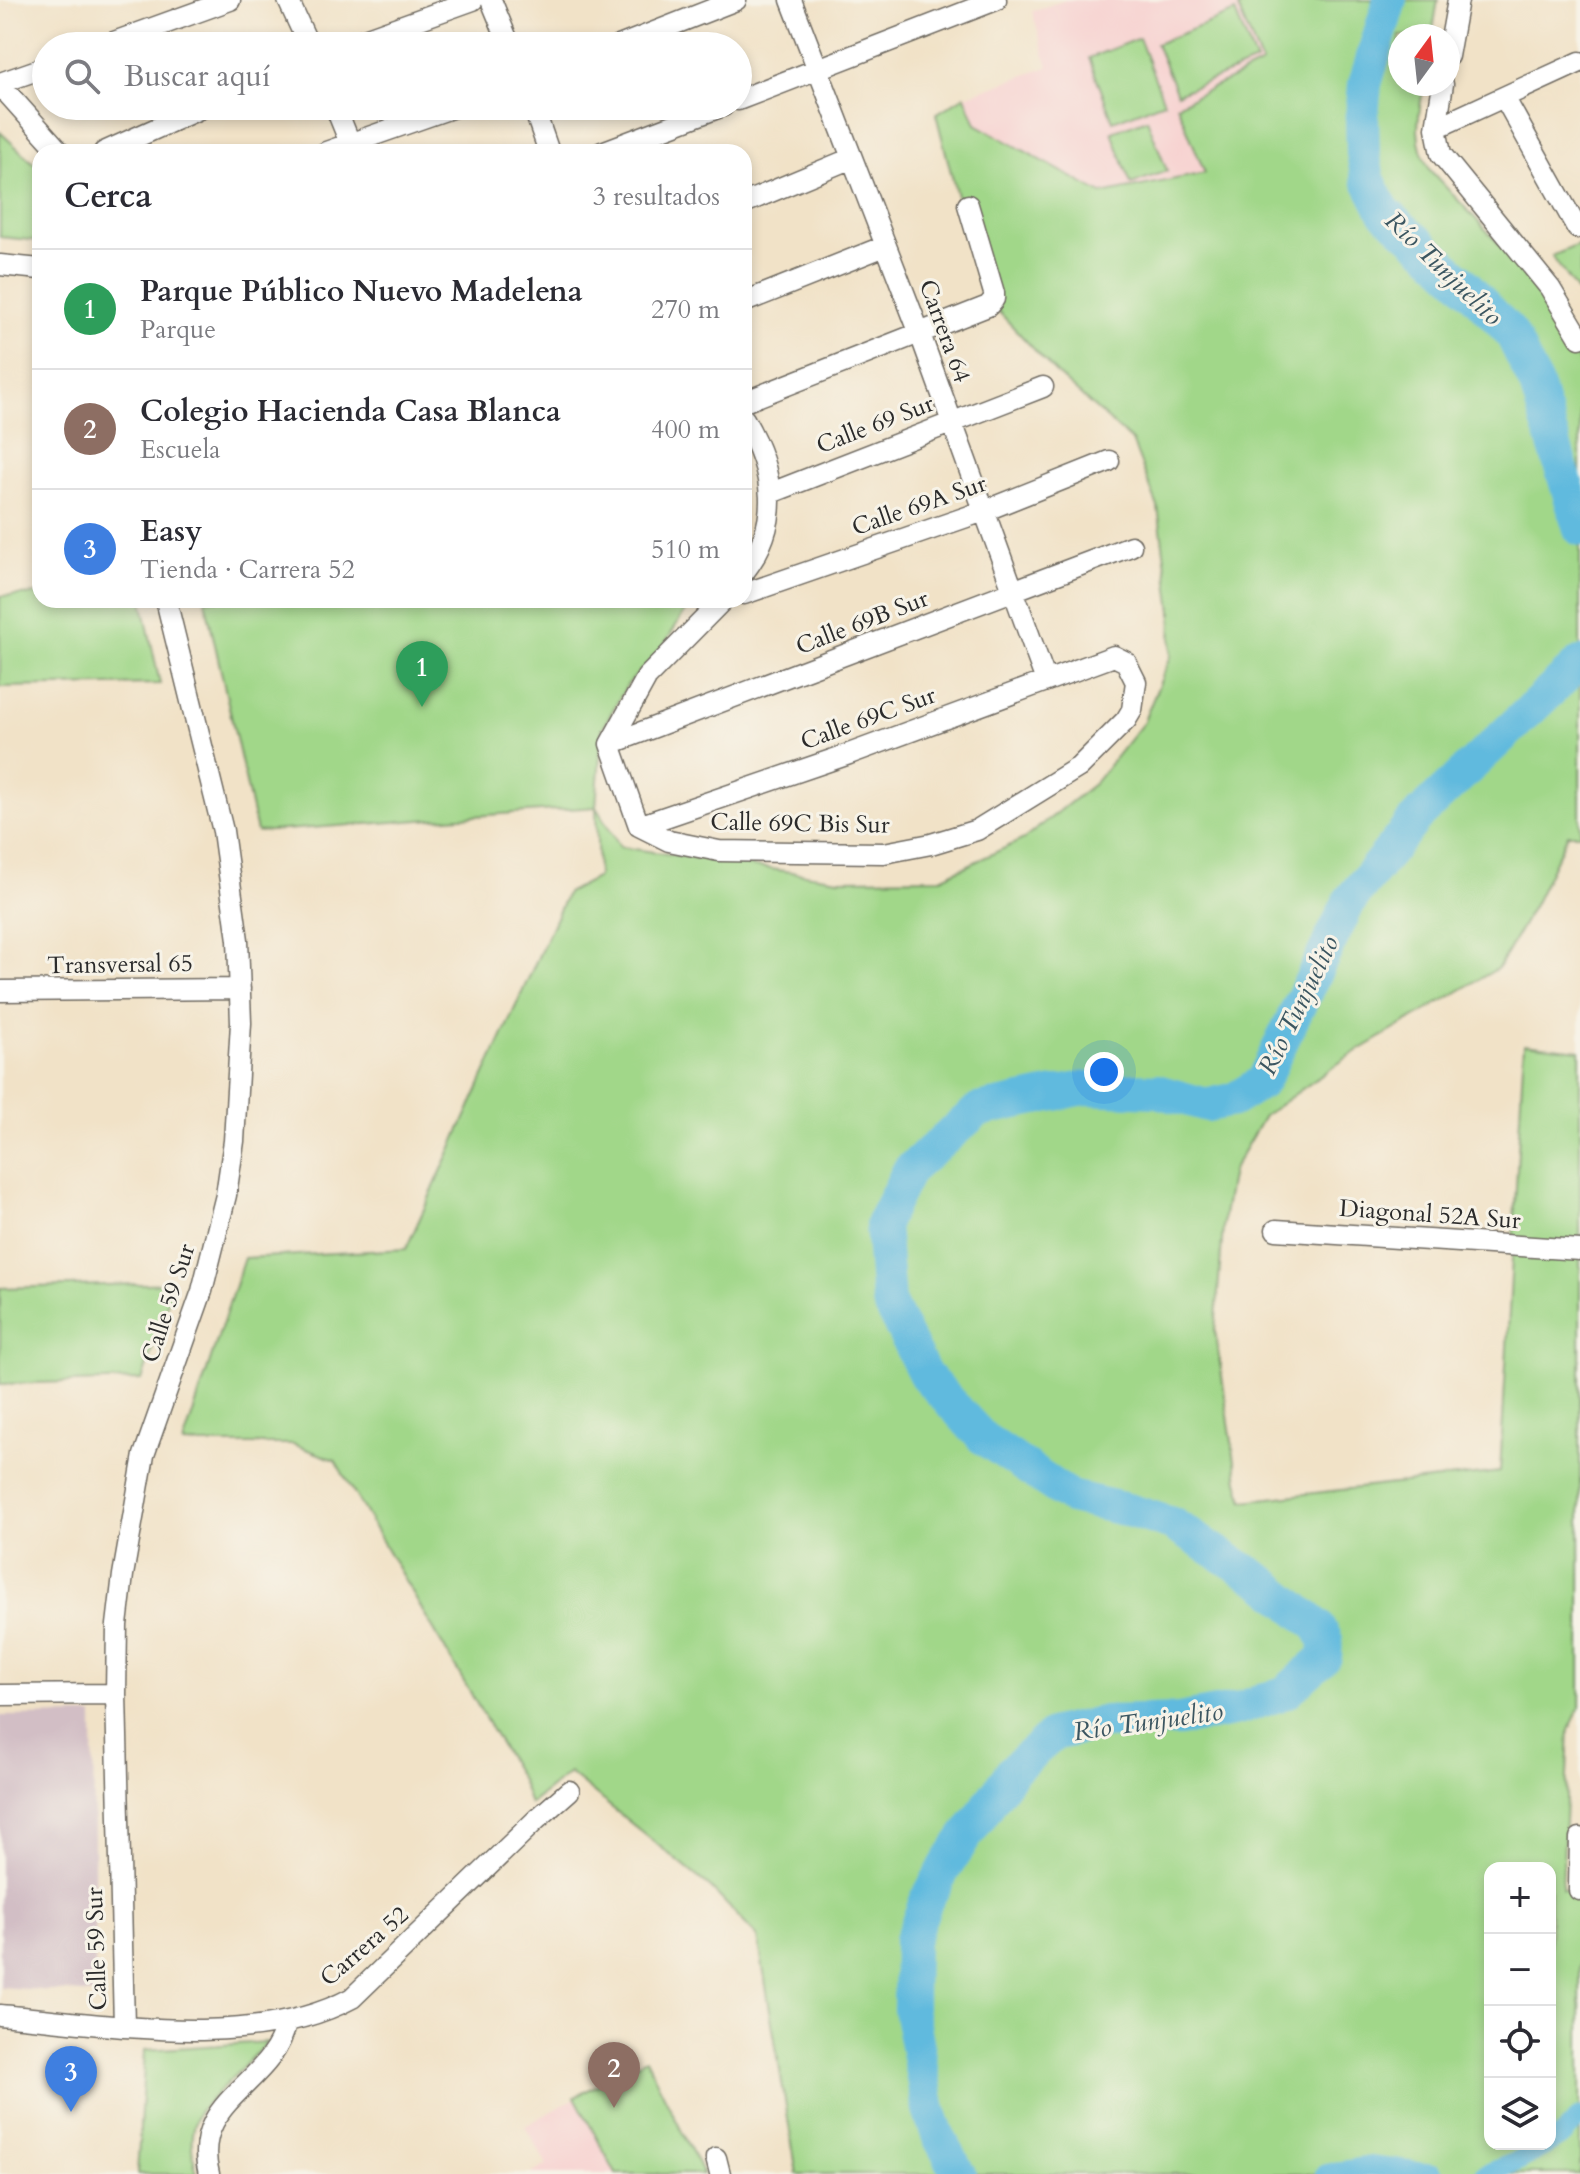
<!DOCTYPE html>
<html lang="es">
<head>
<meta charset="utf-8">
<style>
	:root { --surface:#fff; --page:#f7f7f7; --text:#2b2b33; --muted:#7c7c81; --line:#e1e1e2; --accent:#7c3aed }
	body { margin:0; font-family:Cardo,serif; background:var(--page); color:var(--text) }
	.controls { position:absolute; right:24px; bottom:24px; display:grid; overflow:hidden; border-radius:16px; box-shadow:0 4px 12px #0003 }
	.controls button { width:72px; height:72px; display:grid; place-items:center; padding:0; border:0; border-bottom:2px solid var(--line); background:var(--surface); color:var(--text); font:40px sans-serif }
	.compass { position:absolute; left:1388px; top:24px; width:72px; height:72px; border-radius:50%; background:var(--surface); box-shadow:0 4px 12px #0003; rotate:15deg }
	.you { position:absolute; left:1104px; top:1072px; width:28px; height:28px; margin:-20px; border:6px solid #fff; border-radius:50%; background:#1a73e8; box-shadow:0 0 0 12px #1a73e833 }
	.badge { display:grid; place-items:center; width:52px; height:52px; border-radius:50%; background:var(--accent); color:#fff; font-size:26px; font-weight:700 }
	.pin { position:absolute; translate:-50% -66px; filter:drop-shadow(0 2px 4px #0008) }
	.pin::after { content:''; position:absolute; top:42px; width:28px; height:24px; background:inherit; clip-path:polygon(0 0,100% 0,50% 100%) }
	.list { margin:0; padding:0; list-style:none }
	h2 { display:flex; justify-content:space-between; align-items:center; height:104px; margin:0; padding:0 32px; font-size:34px }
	h2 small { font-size:26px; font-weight:400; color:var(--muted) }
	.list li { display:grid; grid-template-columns:52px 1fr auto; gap:24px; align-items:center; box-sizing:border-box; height:120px; padding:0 32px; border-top:2px solid var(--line) }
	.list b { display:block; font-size:30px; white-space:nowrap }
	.list p { margin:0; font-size:26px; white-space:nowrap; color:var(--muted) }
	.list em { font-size:26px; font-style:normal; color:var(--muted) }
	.icon { flex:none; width:44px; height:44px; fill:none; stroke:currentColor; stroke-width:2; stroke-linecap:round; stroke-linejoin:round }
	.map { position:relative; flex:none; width:1580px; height:2174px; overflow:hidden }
	.search { position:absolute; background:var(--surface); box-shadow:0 4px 12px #0003; left:32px; top:32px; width:720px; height:88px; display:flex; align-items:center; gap:20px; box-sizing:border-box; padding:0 28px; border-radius:44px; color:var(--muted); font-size:30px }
	.panel { position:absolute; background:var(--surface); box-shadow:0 4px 12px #0003; left:32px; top:144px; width:720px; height:464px; border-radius:24px }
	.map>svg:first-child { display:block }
	.built { fill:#f7d0cf }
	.industrial { fill:#d2bec5 }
	.green { fill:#a1d789; stroke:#66815a; stroke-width:2; fill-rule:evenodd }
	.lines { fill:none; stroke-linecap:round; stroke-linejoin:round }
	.canal { stroke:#61bade; stroke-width:20 }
	.river { stroke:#61bade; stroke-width:34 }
	.minor-casing { stroke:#706b62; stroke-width:23 }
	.minor { stroke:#fff; stroke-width:20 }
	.labels { text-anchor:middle; stroke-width:6; stroke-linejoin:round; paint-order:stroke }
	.street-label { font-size:24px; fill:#2b2b2b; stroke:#f7f3e8 }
	.water-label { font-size:26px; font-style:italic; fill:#3b5661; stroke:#f7f3e8 }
</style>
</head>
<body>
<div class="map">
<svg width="1580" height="2174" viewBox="0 0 1580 2174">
	<rect width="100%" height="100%" fill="#f7f3e8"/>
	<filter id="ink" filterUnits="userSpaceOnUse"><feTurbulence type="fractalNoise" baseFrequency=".0125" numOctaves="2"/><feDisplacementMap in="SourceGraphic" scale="16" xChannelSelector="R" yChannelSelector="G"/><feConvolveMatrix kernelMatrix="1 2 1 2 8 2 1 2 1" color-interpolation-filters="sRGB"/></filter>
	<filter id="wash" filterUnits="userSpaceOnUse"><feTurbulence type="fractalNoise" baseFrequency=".006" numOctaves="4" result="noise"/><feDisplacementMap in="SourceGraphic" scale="32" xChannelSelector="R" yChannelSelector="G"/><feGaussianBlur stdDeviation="1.8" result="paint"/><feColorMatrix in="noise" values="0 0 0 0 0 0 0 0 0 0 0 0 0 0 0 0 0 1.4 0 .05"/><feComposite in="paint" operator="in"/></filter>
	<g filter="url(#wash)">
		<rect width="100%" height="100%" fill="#f1e2c7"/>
		<path class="built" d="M 1066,0 L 1252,0 L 1238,8 L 1262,64 L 1206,173 L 1102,194 L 976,124 L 965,96 L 1048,67 L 1032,11 Z
			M 646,2059 L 703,2174 L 531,2174 L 547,2165 L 525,2126 Z"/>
		<path class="industrial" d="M 93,1715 L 95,1994 L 0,1987 L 0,1716 Z"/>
		<path class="green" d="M 1252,0 L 1438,0 L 1432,36 L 1400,36 L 1400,84 L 1424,84 C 1418,118 1412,139 1430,170 C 1485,231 1551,288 1580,365 L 1580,834 L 1568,834 L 1534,905 L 1498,968 L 1346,1058 L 1264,1116 L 1232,1171 L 1224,1215 L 1215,1331 L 1238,1481 L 1244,1501 L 1500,1472 L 1524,1044 L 1580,1050 L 1580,1707 L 1569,1730 L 1562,1889 L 1580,1890 L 1580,2174 L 797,2174 L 758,1937 L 711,1888 L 569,1773 L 530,1804 L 521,1780 L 335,1460 L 293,1444 L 183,1444 L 244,1258 L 406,1249 L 567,893 L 598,877 L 596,807 L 257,832 L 205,600 L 657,600 L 687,608 L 662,648 L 627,685 L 602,729 L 596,807 L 620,847 L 839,879 L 941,878 L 1024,839 L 1095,783 L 1143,723 L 1171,656 L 1172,611 L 1158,507 L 1132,441 L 1059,376 L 982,294 L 936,114 L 965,96 L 976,124 L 1102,194 L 1205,173 L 1177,105 L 1262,64 L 1238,8 ZM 1490,1868 L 1550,1868 L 1550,2144 L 1490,2144 Z
			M 1235,12 L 1256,62 L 1177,94 L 1156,44 Z
			M 1139,38 L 1164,102 L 1113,121 L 1089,58 Z
			M 1147,119 L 1167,171 L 1131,184 L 1112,132 Z
			M 0,132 L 40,169 L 40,241 L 0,237 Z
			M 1580,244 L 1580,296 L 1552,256 Z
			M 40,594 L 40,600 L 142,600 L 160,684 L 0,687 L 0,596 Z
			M 174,1283 L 142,1380 L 0,1384 L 0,1288 Z
			M 268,2042 L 199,2111 C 188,2134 191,2150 197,2174 L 137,2174 L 145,2050 Z
			M 646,2059 L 703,2174 L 616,2174 L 575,2097 Z"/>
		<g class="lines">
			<path class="canal" d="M 1550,2143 L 1563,2135 L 1580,2117
				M 1325,2174 L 1370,2166 L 1433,2174
				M 1485,2174 L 1516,2162 L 1548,2144"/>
			<path class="river" d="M 1390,0 L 1365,84 L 1362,116 L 1363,153 L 1368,179 L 1384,211 L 1461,280 L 1511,333 L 1536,385 L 1580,529
				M 959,2174 L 938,2135 L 929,2110 L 910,2009 L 911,1940 L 927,1899 L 948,1862 L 1013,1770 L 1054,1734 L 1105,1722 L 1179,1720 L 1238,1709 L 1286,1692 L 1325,1657 L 1326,1640 L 1318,1626 L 1264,1582 L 1172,1524 L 1128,1510 L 1070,1497 L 983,1438 L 925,1375 L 888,1301 L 882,1224 L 909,1170 L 978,1110 L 1084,1088 L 1157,1091 L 1207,1105 L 1233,1100 L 1262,1082 L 1350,900 L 1416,818 L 1580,663"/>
		</g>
	</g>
	<g filter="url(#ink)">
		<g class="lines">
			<defs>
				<path id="minor" d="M 288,0 L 309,46
					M 491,0 L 510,46
					M 791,0 L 920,334 L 1046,681
					M 103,46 L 230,0
					M 345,46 L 473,0
					M 619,46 L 736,0
					M 1448,56 L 1458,0
					M 0,83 L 46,67
					M 1443,84 L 1436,128 L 1441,154 L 1550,288 L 1580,338
					M 0,85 L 60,152
					M 1504,97 L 1577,228
					M 738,100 L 996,0
					M 335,106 L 350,143
					M 533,106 L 549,152
					M 1436,128 L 1580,62
					M 104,152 L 206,106
					M 326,152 L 457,106
					M 602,152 L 723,106
					M 744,203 L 852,158
					M 0,265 L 40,269
					M 744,302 L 885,246
					M 744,402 L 988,306 L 994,299 L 994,293 L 968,205
					M 744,419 C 774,471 783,522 744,572
					M 771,493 L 1043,387
					M 744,594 L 984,511 L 1109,461
					M 610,744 L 639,826 L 669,841 L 719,851 L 884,853 L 931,844 L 977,830 L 1079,767 L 1126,720 L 1132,710 L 1136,682 L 1126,662 L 1114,656 L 849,754 L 639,826
					M 610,744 L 1131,546
					M 610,744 L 647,677 L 723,600
					M 0,991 L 240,989
					M 1276,1230 L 1580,1250
					M 0,1695 L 116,1694
					M 1579,1890 L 1580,1838
					M 0,2015 C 108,2024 254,2051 352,1998 L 536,1820 L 569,1791
					M 124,2026 L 116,1694 L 117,1625 L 123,1575 L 144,1455 L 202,1291 L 226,1195 L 234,1141 L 241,1023 L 238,940 L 223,831 L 166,600
					M 716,2158 L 720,2174
					M 209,2174 C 189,2100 274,2085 286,2023"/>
			</defs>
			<use href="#minor" class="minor-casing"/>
			<use href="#minor" class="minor"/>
		</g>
	</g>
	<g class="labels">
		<g class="street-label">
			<text transform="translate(945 331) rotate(70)" y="8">Carrera 64</text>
			<text transform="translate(875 424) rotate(-21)" y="8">Calle 69 Sur</text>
			<text transform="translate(919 505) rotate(-19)" y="8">Calle 69A Sur</text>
			<text transform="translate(862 622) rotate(-21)" y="8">Calle 69B Sur</text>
			<text transform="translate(868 718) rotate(-20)" y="8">Calle 69C Sur</text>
			<text transform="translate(800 823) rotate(1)" y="8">Calle 69C Bis Sur</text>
			<text transform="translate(120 964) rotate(-1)" y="8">Transversal 65</text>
			<text transform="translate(1430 1214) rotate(4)" y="8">Diagonal 52A Sur</text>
			<text transform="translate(168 1303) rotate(-72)" y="8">Calle 59 Sur</text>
			<text transform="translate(364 1946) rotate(-41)" y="8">Carrera 52</text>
			<text transform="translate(96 1949) rotate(-92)" y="8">Calle 59 Sur</text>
		</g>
		<g class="water-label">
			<text transform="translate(1444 268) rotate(44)" y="9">Río Tunjuelito</text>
			<text transform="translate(1298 1005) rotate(-64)" y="9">Río Tunjuelito</text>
			<text transform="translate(1148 1721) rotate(-8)" y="9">Río Tunjuelito</text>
		</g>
	</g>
</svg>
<div class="controls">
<button>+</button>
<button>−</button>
<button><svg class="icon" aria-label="locate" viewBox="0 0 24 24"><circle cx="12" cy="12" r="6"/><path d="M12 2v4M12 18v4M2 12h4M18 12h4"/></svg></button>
<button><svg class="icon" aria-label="layers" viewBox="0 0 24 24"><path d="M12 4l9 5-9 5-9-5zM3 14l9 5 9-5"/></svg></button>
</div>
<svg class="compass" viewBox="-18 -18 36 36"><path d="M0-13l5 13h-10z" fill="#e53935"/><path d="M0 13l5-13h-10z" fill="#7c7c81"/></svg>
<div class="you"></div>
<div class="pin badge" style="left:422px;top:707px;background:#2e9e5b">1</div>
<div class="pin badge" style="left:614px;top:2108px;background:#8d6e63">2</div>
<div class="pin badge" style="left:71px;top:2112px;background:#3f7fe0">3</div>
<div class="search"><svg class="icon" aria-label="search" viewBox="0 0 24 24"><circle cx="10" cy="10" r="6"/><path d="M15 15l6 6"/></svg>Buscar aquí</div>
<section class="panel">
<h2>Cerca<small>3 resultados</small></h2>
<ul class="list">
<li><span class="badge" style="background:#2e9e5b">1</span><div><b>Parque Público Nuevo Madelena</b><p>Parque</p></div><em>270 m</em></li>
<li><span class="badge" style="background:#8d6e63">2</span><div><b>Colegio Hacienda Casa Blanca</b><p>Escuela</p></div><em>400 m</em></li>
<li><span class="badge" style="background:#3f7fe0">3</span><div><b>Easy</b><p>Tienda · Carrera 52</p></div><em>510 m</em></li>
</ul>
</section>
</div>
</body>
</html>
